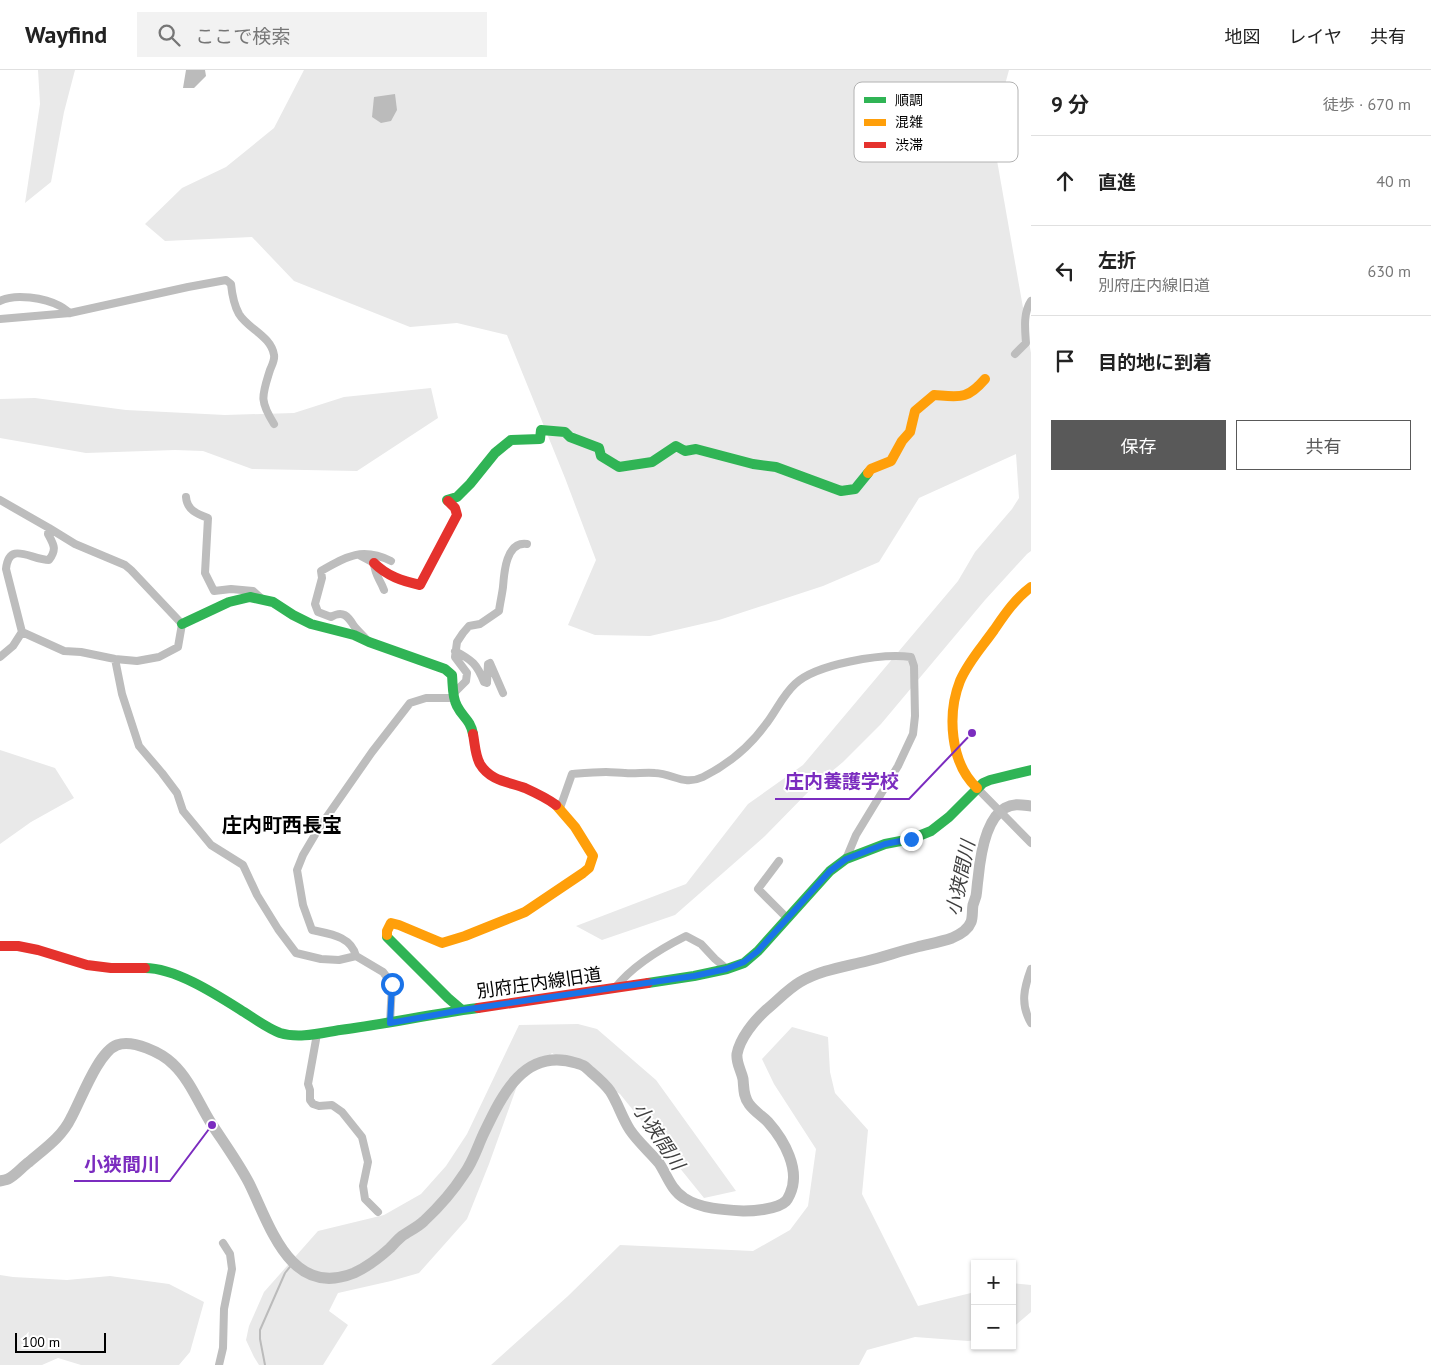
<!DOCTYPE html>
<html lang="ja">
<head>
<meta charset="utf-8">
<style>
	:root { --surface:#fff; --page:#f2f2f2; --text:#222; --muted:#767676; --line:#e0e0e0; --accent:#595959 }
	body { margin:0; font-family:"PT Sans","Noto Sans JP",sans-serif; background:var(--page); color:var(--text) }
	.controls { position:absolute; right:15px; bottom:15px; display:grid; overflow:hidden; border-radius:0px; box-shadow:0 1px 4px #0004 }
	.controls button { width:45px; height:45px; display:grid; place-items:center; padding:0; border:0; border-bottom:1px solid var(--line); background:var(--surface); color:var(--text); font:25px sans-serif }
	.scale { position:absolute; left:15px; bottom:12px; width:91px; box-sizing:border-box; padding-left:5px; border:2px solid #000; border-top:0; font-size:14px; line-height:18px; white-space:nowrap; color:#000; -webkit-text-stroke:4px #fff; paint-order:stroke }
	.stop { position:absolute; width:15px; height:15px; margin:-11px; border:4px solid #1a73e8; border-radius:50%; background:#fff }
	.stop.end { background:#1a73e8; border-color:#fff; box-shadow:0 1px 5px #0008 }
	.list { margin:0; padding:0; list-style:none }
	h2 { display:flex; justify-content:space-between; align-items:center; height:65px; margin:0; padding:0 20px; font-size:21px }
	h2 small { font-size:16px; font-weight:400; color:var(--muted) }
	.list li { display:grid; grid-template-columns:32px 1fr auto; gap:15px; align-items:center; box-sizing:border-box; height:90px; padding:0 20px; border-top:1px solid var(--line) }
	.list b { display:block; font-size:19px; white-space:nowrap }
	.list p { margin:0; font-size:16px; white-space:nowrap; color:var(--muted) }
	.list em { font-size:16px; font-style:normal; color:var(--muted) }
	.actions { display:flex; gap:10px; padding:15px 20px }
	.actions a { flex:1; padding:11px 0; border:1px solid var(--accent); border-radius:0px; text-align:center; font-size:18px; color:var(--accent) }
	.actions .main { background:var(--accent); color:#fff }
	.icon { flex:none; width:28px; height:28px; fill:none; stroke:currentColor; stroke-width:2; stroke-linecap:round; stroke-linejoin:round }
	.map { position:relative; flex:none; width:1031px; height:1295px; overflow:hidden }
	header { display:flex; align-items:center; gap:30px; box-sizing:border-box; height:70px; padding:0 25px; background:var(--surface); border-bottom:1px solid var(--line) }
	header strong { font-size:24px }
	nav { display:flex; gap:28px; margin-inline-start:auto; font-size:18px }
	.search { width:350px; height:45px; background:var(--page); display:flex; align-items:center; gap:12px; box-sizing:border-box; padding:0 18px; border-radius:0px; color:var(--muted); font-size:19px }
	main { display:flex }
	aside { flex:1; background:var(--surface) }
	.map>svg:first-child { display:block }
	.green { fill:#e9e9e9 }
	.water { fill:#bbb }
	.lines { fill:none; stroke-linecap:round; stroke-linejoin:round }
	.stream { stroke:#bbb; stroke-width:2 }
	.river { stroke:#bbb; stroke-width:11 }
	.street { stroke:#bdbdbd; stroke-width:8 }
	.fast { stroke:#30b455; stroke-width:10 }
	.slow { stroke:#ff9f0a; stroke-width:10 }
	.jam { stroke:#e5322d; stroke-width:10 }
	.route { stroke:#1a73e8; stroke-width:6 }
	.labels { text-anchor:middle; stroke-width:4; stroke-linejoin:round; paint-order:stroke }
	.street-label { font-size:18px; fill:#000; stroke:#fff }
	.water-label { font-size:19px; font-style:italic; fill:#3f3f3f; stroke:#fff }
	.quarter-label { font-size:20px; font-weight:bold; fill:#000; stroke:#fff }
	.key { fill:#fff; stroke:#b2b2b2; stroke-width:1 }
	.key-label { font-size:14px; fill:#000 }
	.leader { fill:none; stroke:#7b2cbf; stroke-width:2 }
	.callout-dot { fill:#7b2cbf; stroke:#fff; stroke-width:2 }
	.callout-label { font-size:19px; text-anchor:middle; font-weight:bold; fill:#7b2cbf; stroke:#fff; stroke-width:4; stroke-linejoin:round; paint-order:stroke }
</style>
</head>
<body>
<header>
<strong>Wayfind</strong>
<div class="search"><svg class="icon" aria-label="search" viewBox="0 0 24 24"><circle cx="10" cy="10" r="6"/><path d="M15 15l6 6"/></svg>ここで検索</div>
<nav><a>地図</a><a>レイヤ</a><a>共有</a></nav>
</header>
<main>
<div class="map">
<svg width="1031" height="1295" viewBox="0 0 1031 1295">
	<rect width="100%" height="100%" fill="#fff"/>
	<path class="green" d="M 38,0 L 75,0 L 64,42 L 51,112 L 25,133 L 40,34 Z
		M 304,0 L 1009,0 L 992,62 L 1031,283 L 1031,481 L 1027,484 L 985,530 L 881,654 L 843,692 L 813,717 L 765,766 L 675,845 L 602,870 L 576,856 L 686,814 L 748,734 L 803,695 L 958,511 L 975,482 L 1012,439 L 1019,428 L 1016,384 L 919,428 L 879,492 L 823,516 L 719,550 L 650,566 L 595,565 L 568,555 L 596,490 L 565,408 L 507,265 L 457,253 L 410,257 L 294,211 L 252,167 L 165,171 L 145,154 L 182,118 L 226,97 L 274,58 Z
		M 431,318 L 438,348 L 357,401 L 252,399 L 203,381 L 175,380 L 86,383 L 0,368 L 0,329 L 35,328 L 126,340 L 225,345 L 294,343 L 344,327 Z
		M 0,680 L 55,698 L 74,728 L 31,752 L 0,774 Z
		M 578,954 L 597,959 L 656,1010 L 736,1121 L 704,1128 L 620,1024 L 552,983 L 517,1016 L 489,1094 L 467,1149 L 419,1203 L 391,1211 L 338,1223 L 329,1241 L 348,1255 L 323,1295 L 259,1295 L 254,1287 L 246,1270 L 249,1256 L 264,1222 L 318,1161 L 384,1145 L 421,1124 L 446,1096 L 467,1064 L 519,955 Z
		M 792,957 L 828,967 L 830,1002 L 835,1023 L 868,1060 L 862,1124 L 918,1236 L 975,1222 L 975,1270 L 968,1271 L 915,1267 L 867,1280 L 859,1295 L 491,1295 L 568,1226 L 620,1175 L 753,1181 L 790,1160 L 808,1136 L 816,1079 L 774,1014 L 762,989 Z
		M 0,1205 L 13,1207 L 67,1210 L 110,1206 L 169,1214 L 204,1232 L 190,1282 L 179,1295 L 81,1295 L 58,1288 L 42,1295 L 0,1295 Z
		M 1012,1213 L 1031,1215 L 1031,1242 L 1012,1258 Z"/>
	<path class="water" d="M 186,0 L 205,0 L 206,6 L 194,18 L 183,18 Z
		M 395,24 L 397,40 L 391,51 L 381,53 L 372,47 L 374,27 Z"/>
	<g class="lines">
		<path class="stream" d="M 265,1295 L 260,1269 L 260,1260 L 285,1203 L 293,1193"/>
		<path class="river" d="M 0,1111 C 3,1110 6,1110 8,1109 C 16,1105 22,1097 29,1092 C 44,1079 62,1067 71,1048 C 81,1030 98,982 117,975 C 133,969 162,983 173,994 C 190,1010 199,1034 211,1053 C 224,1073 238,1092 249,1113 C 270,1155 290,1229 354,1203 C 367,1197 379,1188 390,1178 C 397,1171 395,1172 402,1166 C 409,1161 418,1157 424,1151 C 439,1137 453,1121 464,1104 C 473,1092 477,1078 483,1065 C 502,1025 524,977 576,993 C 586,996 584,996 591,1002 C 598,1008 605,1014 610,1021 C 618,1033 622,1048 630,1060 C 638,1072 650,1082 659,1093 C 667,1105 671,1120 684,1128 C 701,1139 724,1140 744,1141 C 754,1141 778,1139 786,1131 C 788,1129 789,1126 790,1124 C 801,1100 784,1070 768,1052 C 762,1046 754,1041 749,1034 C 743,1026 744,1018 743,1009 C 741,1000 736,993 737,984 C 740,968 754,951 766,940 C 777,931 788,919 800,912 C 821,900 843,897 867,891 C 884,887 900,881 917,877 C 929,874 941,872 952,868 C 959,865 968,860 971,852 C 973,847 972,840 973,835 C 974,832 975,829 976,826 C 977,821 977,815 978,809 C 980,788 985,749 1005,738 C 1014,733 1022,735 1031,736"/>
		<path class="street" d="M 0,231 C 15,223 45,228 60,236 C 64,238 67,241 70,243
			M 0,249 L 70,243 L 188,217 L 226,210 L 231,214 C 232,224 234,235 239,244 C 248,259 271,266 274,285 C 275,290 272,295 270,300 C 262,326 259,330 274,354
			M 1015,284 L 1026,273 C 1025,259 1023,243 1031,231
			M 186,427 C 187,440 197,444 208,448 L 205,503 L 214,521 L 231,519 L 253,521 L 262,529
			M 0,430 L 49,458 L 75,474 L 125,495 L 131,500 L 182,554 L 178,577 L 159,587 L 137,591 L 115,589 L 81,582 L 64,581 L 22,562
			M 359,485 L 374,493 C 375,506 380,509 384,520
			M 366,569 C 362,564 358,561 354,556 C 348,546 343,540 331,547 L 318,542 L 315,534 L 322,508 L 321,501 C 347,486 362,477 391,491
			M 455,581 C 472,590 477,594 484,612 L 487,613 L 488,594 L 490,593 L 503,623
			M 0,587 L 13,576 L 22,562 L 6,499 C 9,470 31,490 49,490 C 57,479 54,475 48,464 L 49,458
			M 115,589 L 122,624 L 139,676 L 162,703 L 177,723 L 183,741 L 211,775 L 243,795 L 257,825 L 278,859 L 296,883 L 321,889 L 339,890 L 356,886
			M 454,623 L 466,611 L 467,603 L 455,587 L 457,572 L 463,563 L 469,556 L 480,554 L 499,541 C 500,533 502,525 503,517 C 504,503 506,471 527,474
			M 977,718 L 1031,773
			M 560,738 L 572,704 C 584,703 595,702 606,702 C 613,702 619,703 625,703 C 635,704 645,702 655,703 C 674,704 684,716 703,707 C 727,695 750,676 766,654 C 776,641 783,625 795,614 C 816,594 882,583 911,587 L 914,596 L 915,646 L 913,664 L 898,696 L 856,765 L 846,789
			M 779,791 L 758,819 L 787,848
			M 1031,899 C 1024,918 1020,934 1031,953
			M 615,918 C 633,895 660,879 686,866 L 701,874 L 715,889 L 727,899
			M 390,953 L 392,914 L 383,902 L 356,886 C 351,866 330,864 312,860 L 303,835 L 297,800 L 303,785 L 319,758 L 372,682 L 410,633 L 426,628 L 454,628
			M 317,964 L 308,1014 L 310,1020 L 310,1030 L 313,1034 L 319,1036 L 332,1035 L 342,1042 L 362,1067 L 368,1092 L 363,1116 L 365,1129 L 378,1142
			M 219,1295 L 223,1278 L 224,1239 L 232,1199 L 230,1184 L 223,1173"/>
		<path class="fast" d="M 448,431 L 447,430 L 457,427 L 470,414 L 495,383 L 511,370 L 540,369 L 541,360 L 565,362 L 570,367 L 599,378 L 601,386 L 619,397 L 652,392 L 676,376 L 685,381 L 696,379 L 753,394 L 776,397 L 841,421 L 855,419 L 868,403
			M 182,554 L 229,532 L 250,527 L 273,532 L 293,545 L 311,554 L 354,565 L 369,572 L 445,599 L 452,605 C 453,616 452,627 457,636 C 463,648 470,649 473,664
			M 387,865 L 387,867 L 448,928 L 462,940
			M 145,898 C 176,898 217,925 244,942 C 255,949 267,958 280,963 C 299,969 321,963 340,960 C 386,954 432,944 478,938
			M 648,913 L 694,906 L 727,899 L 744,893 L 758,881 L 830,801 L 846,789 L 885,774 L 911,769 L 931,761 L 949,747 L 983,713 L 990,710 L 1031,700"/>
		<path class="slow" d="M 868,403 L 871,399 L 891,391 L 902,371 L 910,362 L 915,341 L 934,325 C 960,327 967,330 985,309
			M 977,718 C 950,693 947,644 960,611 C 968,592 982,577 994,560 C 1005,544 1015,529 1031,517
			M 387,865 L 387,861 L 391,853 L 399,855 L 442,873 L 465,866 L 525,842 L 583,803 L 589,798 L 593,786 L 575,757 L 556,735"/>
		<path class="jam" d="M 374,493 C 387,506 402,511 420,515 L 457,445 L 455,438 L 448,431
			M 473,664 C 475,674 475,685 480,694 C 490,711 509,712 525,718 C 536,723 547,728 556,735
			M 0,876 L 18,876 L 38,880 L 87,895 L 111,898 L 145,898
			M 478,938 L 648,913"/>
	</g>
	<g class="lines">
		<path class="route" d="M 392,914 L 390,953 L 462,940 L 694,906 L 726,899 L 744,892 L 758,881 L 830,801 L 846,789 L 885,774 L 911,769"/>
	</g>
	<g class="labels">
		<g class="street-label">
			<text transform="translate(539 913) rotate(-8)" y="6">別府庄内線旧道</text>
		</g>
		<g class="water-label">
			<text transform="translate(960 808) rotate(-78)" y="7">小狭間川</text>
			<text transform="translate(659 1066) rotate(56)" y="7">小狭間川</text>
		</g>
		<g class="quarter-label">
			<text x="282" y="762">庄内町西長宝</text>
		</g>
	</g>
	<rect x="854" y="12" width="164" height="80" rx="8" class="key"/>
	<rect x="864" y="27" width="22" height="6" fill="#30b455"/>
	<rect x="864" y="49" width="22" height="7" fill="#ff9f0a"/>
	<rect x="864" y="72" width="22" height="6" fill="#e5322d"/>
	<g class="key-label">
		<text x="895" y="35">順調</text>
		<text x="895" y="57">混雑</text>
		<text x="895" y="80">渋滞</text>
	</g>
	<path class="leader" d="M972 663L909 729H775M212 1055L170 1111H74"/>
	<g class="callout-dot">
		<circle cx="972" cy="663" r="5"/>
		<circle cx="212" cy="1055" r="5"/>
	</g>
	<g class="callout-label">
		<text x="842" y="718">庄内養護学校</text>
		<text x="122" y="1101">小狭間川</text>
	</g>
</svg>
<div class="controls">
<button>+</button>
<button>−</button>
</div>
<div class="scale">100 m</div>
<div class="stop" style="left:392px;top:914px"></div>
<div class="stop end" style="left:911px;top:769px"></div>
</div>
<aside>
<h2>9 分<small>徒歩 · 670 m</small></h2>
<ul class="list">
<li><svg class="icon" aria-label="ahead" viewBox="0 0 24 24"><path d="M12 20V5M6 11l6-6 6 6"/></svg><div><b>直進</b></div><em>40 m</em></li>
<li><svg class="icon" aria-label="left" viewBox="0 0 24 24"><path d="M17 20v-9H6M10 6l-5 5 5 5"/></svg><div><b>左折</b><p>別府庄内線旧道</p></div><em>630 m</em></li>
<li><svg class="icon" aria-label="arrive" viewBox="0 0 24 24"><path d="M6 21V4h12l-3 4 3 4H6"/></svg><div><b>目的地に到着</b></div></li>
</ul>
<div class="actions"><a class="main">保存</a><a>共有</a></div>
</aside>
</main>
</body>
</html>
